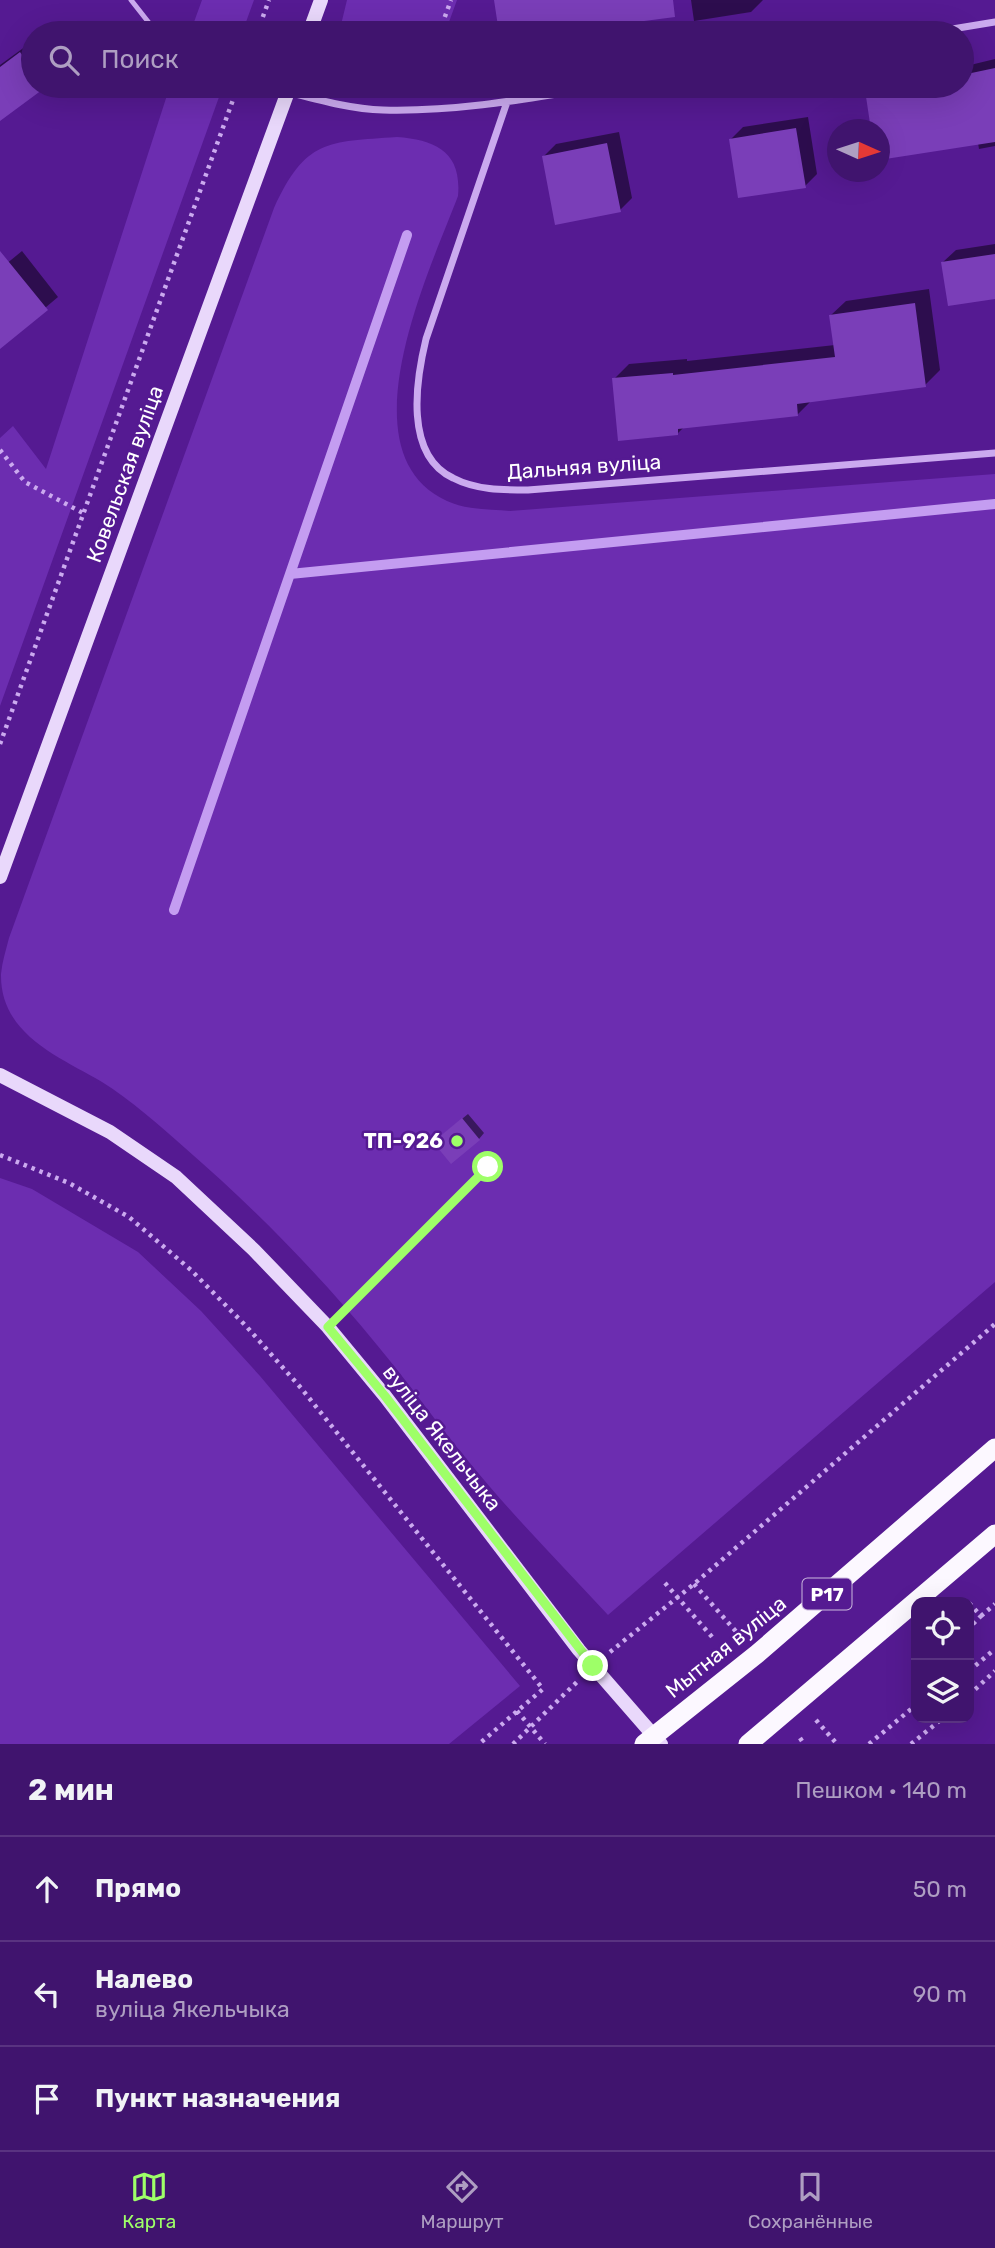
<!DOCTYPE html>
<html lang="ru">
<head>
<meta charset="utf-8">
<style>
	:root { --surface:#40146e; --page:#4b2176; --text:#f1f3f6; --muted:#ae9ec2; --line:#593381; --accent:#9eff68 }
	body { margin:0; font-family:Rubik,sans-serif; background:var(--page); color:var(--text) }
	.controls { position:absolute; right:21px; bottom:21px; display:grid; overflow:hidden; border-radius:14px; box-shadow:0 7px 28px #0002 }
	.controls button { width:63px; height:63px; display:grid; place-items:center; padding:0; border:0; border-bottom:2px solid var(--line); background:var(--surface); color:var(--text); font:35px sans-serif }
	.compass { position:absolute; left:827px; top:119px; width:63px; height:63px; border-radius:50%; background:var(--surface); box-shadow:0 7px 28px #0002; rotate:93deg }
	.stop { position:absolute; width:21px; height:21px; margin:-16px; border:5px solid #9eff68; border-radius:50%; background:#fff }
	.stop.end { background:#9eff68; border-color:#fff; box-shadow:0 2px 7px #0008 }
	.list { margin:0; padding:0; list-style:none }
	h2 { display:flex; justify-content:space-between; align-items:center; height:91px; margin:0; padding:0 28px; font-size:30px }
	h2 small { font-size:23px; font-weight:400; color:var(--muted) }
	.list li { display:grid; grid-template-columns:46px 1fr auto; gap:21px; align-items:center; box-sizing:border-box; height:105px; padding:0 28px; border-top:2px solid var(--line) }
	.list b { display:block; font-size:26px; white-space:nowrap }
	.list p { margin:0; font-size:23px; white-space:nowrap; color:var(--muted) }
	.list em { font-size:23px; font-style:normal; color:var(--muted) }
	.icon { flex:none; width:38px; height:38px; fill:none; stroke:currentColor; stroke-width:2; stroke-linecap:round; stroke-linejoin:round }
	.map { position:relative; flex:none; width:995px; height:1744px; overflow:hidden }
	.search { position:absolute; background:var(--surface); box-shadow:0 7px 28px #0002; left:21px; right:21px; top:21px; height:77px; display:flex; align-items:center; gap:18px; box-sizing:border-box; padding:0 24px; border-radius:38px; color:var(--muted); font-size:26px }
	.sheet { height:406px; background:var(--surface) }
	nav { display:flex; justify-content:space-around; align-items:center; box-sizing:border-box; height:98px; border-top:2px solid var(--line); background:var(--surface); font-size:19px; color:var(--muted) }
	nav a { display:grid; justify-items:center; gap:4px }
	nav .on { color:var(--accent) }
	.map>svg:first-child { display:block }
	.green { fill:#6c2db0 }
	.shadow { fill:#0007 }
	.lines { fill:none; stroke-linecap:round; stroke-linejoin:round }
	.stream { stroke:#c49df1; stroke-width:10 }
	.building { fill:#7a3eb8 }
	.path { stroke:#cbaaef; stroke-width:4.5; stroke-dasharray:3.5 5; stroke-linecap:butt }
	.service { stroke:#cbaaef; stroke-width:5 }
	.minor { stroke:#cbaaef; stroke-width:7 }
	.secondary { stroke:#e9d8fb; stroke-width:14 }
	.trunk { stroke:#fcf8ff; stroke-width:19 }
	.route { stroke:#9eff68; stroke-width:9 }
	.poi-dot { fill:#9eff68; stroke:#551a92; stroke-width:2.5 }
	.labels { text-anchor:middle; stroke-width:5; stroke-linejoin:round; paint-order:stroke }
	.shield { fill:#551a92; stroke:#ccbade; stroke-width:2 }
	.shield-label { font-size:19px; font-weight:bold; fill:#fff }
	.street-label { font-size:21px; fill:#fff; stroke:#551a92 }
	.poi-label { font-size:21px; font-weight:bold; fill:#fff; stroke:#551a92; text-anchor:end }
</style>
</head>
<body>
<div class="map">
<svg width="995" height="1744" viewBox="0 0 995 1744">
	<rect width="100%" height="100%" fill="#551a92"/>
	<path class="green" d="M 202,0 L 254,0 L 242,33 L 190,33 Z
		M 347,0 L 457,0 L 445,33 L 339,33 Z
		M 170,86 L 223,86 L 0,706 L 0,438 L 13,426 L 46,469 Z
		M 397,137 C 436,140 462,152 458,196 C 430,270 342,453 447,501 C 466,510 489,509 510,511 L 995,474 L 995,1282 L 608,1615 C 561,1564 512,1515 469,1462 C 437,1424 409,1383 377,1345 C 319,1274 254,1208 185,1148 C 159,1125 131,1100 102,1082 C 60,1057 0,1035 1,974 C 2,962 6,950 9,938 L 274,208 C 306,139 327,142 397,137 Z
		M 0,1178 L 32,1189 L 138,1252 L 201,1311 L 260,1376 L 520,1686 L 449,1744 L 0,1744 Z"/>
	<path class="shadow" d="M 691,0 L 763,0 L 751,12 L 694,21 Z
		M 33,41 L 33,86 L 44,86 L 0,119 L 0,65 Z
		M 995,59 L 995,146 L 979,149 L 978,143 L 880,130 L 867,91 L 871,86 L 962,86 L 962,67 Z
		M 808,117 L 817,174 L 805,186 L 731,139 L 743,127 Z
		M 619,132 L 632,198 L 620,210 L 544,156 L 556,144 Z
		M 995,244 L 995,297 L 943,262 L 956,250 Z
		M 22,251 L 58,297 L 0,346 L 0,269 Z
		M 929,289 L 940,370 L 925,385 L 812,400 L 797,415 L 684,427 L 678,433 L 614,379 L 629,364 L 687,359 L 687,361 L 835,345 L 831,315 L 846,301 Z
		M 468,1114 L 484,1133 L 479,1139 L 441,1136 Z"/>
	<g class="lines">
		<path class="stream" d="M 290,574 L 995,504
			M 174,910 L 407,235"/>
	</g>
	<path class="building" d="M 494,0 L 673,0 L 675,17 L 575,30 L 575,33 L 499,33 Z
		M 20,52 L 33,70 L 33,86 L 46,87 L 0,121 L 0,67 Z
		M 995,68 L 995,142 L 879,160 L 879,130 L 871,130 L 865,90 L 892,86 L 962,86 L 962,75 Z
		M 796,128 L 806,188 L 738,198 L 729,139 Z
		M 607,143 L 621,212 L 555,225 L 542,156 Z
		M 0,251 L 48,310 L 0,349 Z
		M 995,254 L 995,299 L 948,306 L 941,262 Z
		M 915,303 L 926,387 L 797,404 L 798,416 L 678,429 L 678,435 L 618,441 L 612,378 L 673,373 L 673,375 L 835,357 L 829,315 Z
		M 462,1118 L 480,1140 L 451,1164 L 433,1142 Z"/>
	<g class="lines">
		<path class="path" d="M 257,33 L 269,0
			M 439,33 L 451,0
			M 228,86 L 237,89
			M 0,450 L 25,482 L 83,513
			M 0,744 L 238,86
			M 0,1155 L 69,1183 L 129,1217 L 191,1270 L 246,1326 L 301,1388 L 543,1689 L 479,1744
			M 665,1583 L 713,1638
			M 694,1584 L 740,1636
			M 969,1603 L 981,1616 L 969,1628
			M 981,1616 L 995,1604
			M 610,1652 L 694,1584 L 995,1324
			M 969,1671 L 995,1649
			M 969,1695 L 995,1671
			M 517,1711 L 545,1744
			M 816,1720 L 837,1744
			M 800,1738 L 804,1744
			M 513,1744 L 578,1681
			M 869,1744 L 916,1705
			M 911,1744 L 943,1718"/>
		<path class="service" d="M 131,0 L 157,33
			M 328,1327 L 488,1167"/>
		<path class="minor" d="M 928,33 L 995,22
			M 288,92 C 319,100 351,109 383,110 C 458,112 532,98 606,86
			M 507,102 L 426,339 C 416,380 404,455 453,478 C 476,490 502,490 528,490 L 995,453"/>
		<path class="secondary" d="M 309,33 L 321,0
			M 0,877 L 290,86
			M 0,1075 L 110,1132 L 176,1177 L 254,1250 L 328,1327 L 385,1396 L 579,1650 L 661,1744"/>
		<path class="trunk" d="M 644,1744 L 757,1654 L 995,1448
			M 748,1744 L 995,1534"/>
	</g>
	<g class="lines">
		<path class="route" d="M 488,1167 L 328,1327 L 385,1396 L 593,1666"/>
	</g>
	<circle class="poi-dot" cx="457" cy="1141" r="7"/>
	<g class="labels">
		<rect class="shield" x="802.5" y="1578.5" width="49" height="31" rx="5"/>
		<g class="shield-label">
			<text x="827" y="1601">Р17</text>
		</g>
		<g class="street-label">
			<text transform="translate(584 467) rotate(-4)" y="7">Дальняя вуліца</text>
			<text transform="translate(125 474) rotate(-70)" y="7">Ковельская вуліца</text>
			<text transform="translate(442 1438) rotate(52)" y="7">вуліца Якельчыка</text>
			<text transform="translate(726 1647) rotate(-39)" y="7">Мытная вуліца</text>
		</g>
		<g class="poi-label">
			<text x="443" y="1148">ТП-926</text>
		</g>
	</g>
</svg>
<div class="controls">
<button><svg class="icon" aria-label="locate" viewBox="0 0 24 24"><circle cx="12" cy="12" r="6"/><path d="M12 2v4M12 18v4M2 12h4M18 12h4"/></svg></button>
<button><svg class="icon" aria-label="layers" viewBox="0 0 24 24"><path d="M12 4l9 5-9 5-9-5zM3 14l9 5 9-5"/></svg></button>
</div>
<svg class="compass" viewBox="-18 -18 36 36"><path d="M0-13l5 13h-10z" fill="#e53935"/><path d="M0 13l5-13h-10z" fill="#ae9ec2"/></svg>
<div class="stop" style="left:488px;top:1167px"></div>
<div class="stop end" style="left:593px;top:1666px"></div>
<div class="search"><svg class="icon" aria-label="search" viewBox="0 0 24 24"><circle cx="10" cy="10" r="6"/><path d="M15 15l6 6"/></svg>Поиск</div>
</div>
<section class="sheet">
<h2>2 мин<small>Пешком · 140 m</small></h2>
<ul class="list">
<li><svg class="icon" aria-label="ahead" viewBox="0 0 24 24"><path d="M12 20V5M6 11l6-6 6 6"/></svg><div><b>Прямо</b></div><em>50 m</em></li>
<li><svg class="icon" aria-label="left" viewBox="0 0 24 24"><path d="M17 20v-9H6M10 6l-5 5 5 5"/></svg><div><b>Налево</b><p>вуліца Якельчыка</p></div><em>90 m</em></li>
<li><svg class="icon" aria-label="arrive" viewBox="0 0 24 24"><path d="M6 21V4h12l-3 4 3 4H6"/></svg><div><b>Пункт назначения</b></div></li>
</ul>
</section>
<nav>
<a class="on"><svg class="icon" aria-label="map" viewBox="0 0 24 24"><path d="M3 6l6-2 6 2 6-2v14l-6 2-6-2-6 2zM9 4v14M15 6v14"/></svg>Карта</a>
<a><svg class="icon" aria-label="directions" viewBox="0 0 24 24"><path d="M12 3l9 9-9 9-9-9zM9 14v-3h6M13 9l2 2-2 2"/></svg>Маршрут</a>
<a><svg class="icon" aria-label="saved" viewBox="0 0 24 24"><path d="M7 4h10v16l-5-4-5 4z"/></svg>Сохранённые</a>
</nav>
</body>
</html>
